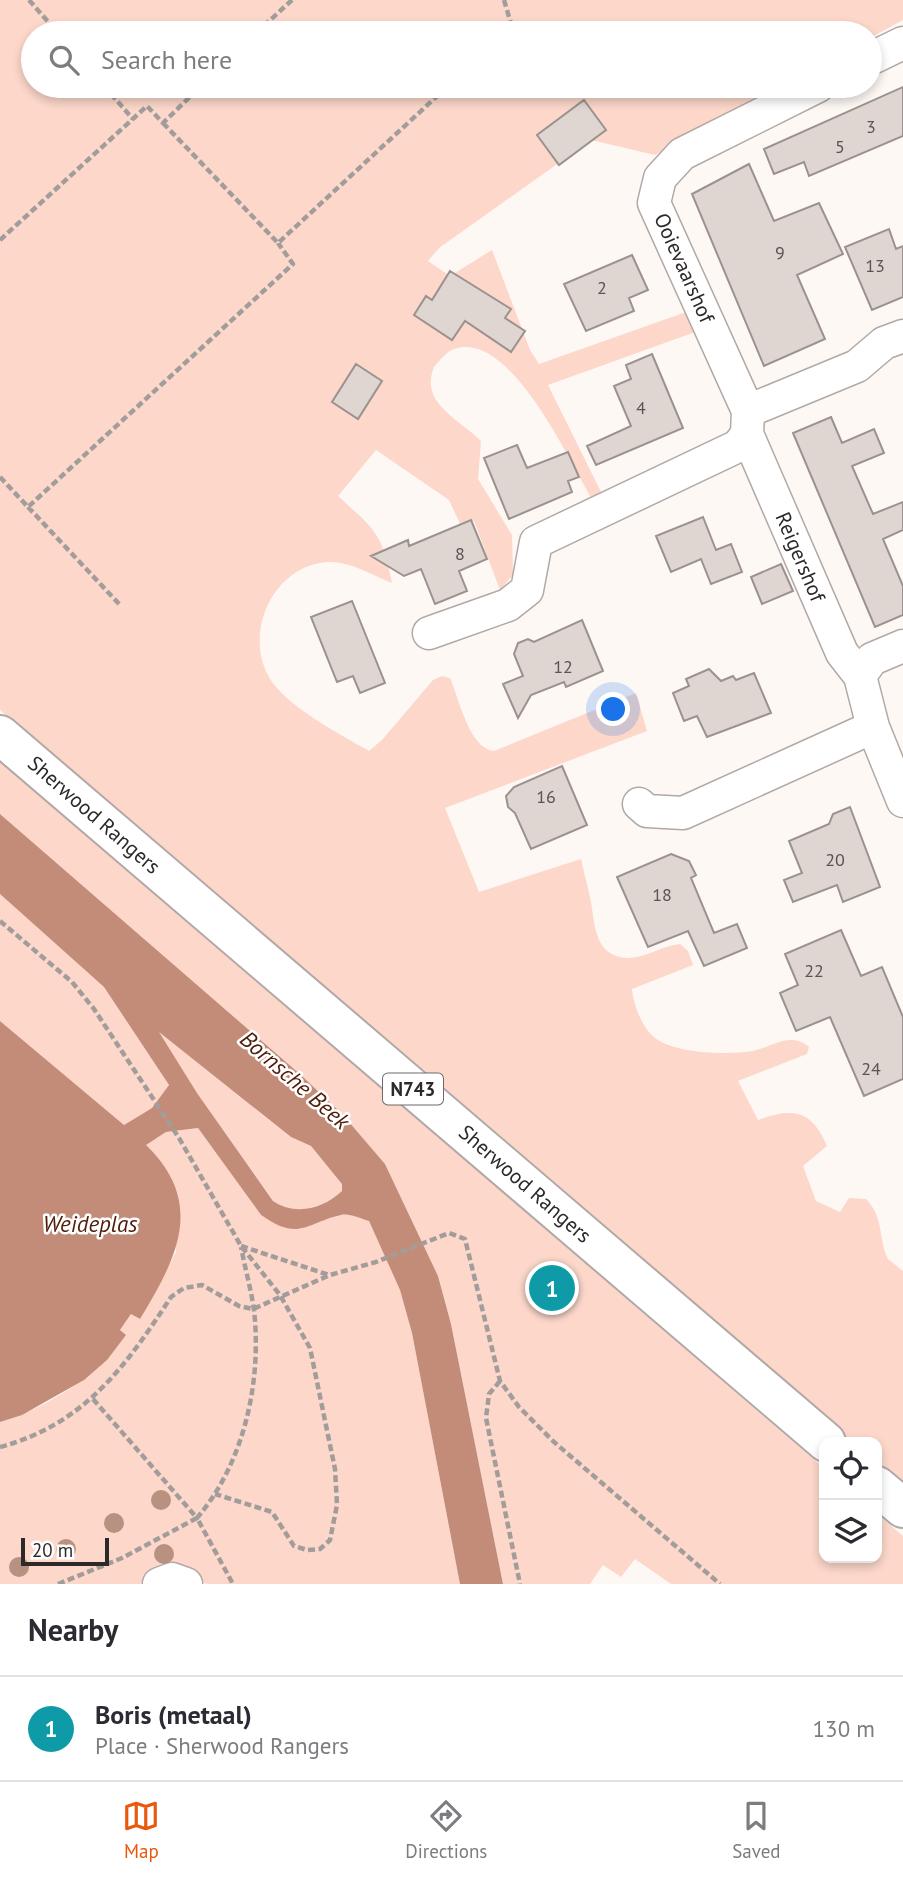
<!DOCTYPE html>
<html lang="en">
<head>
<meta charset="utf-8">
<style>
	:root { --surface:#fff; --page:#f7f7f7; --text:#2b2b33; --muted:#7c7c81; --line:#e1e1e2; --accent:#ea580c }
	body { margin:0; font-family:"PT Sans",sans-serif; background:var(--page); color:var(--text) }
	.controls { position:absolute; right:21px; bottom:21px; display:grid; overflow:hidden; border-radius:14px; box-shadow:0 4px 10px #0003 }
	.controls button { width:63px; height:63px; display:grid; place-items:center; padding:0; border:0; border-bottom:2px solid var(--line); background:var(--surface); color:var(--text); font:35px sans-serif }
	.scale { position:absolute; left:21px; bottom:18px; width:88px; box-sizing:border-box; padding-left:7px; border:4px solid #2d2928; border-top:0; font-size:19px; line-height:24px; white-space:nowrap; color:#2d2928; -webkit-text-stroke:5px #fff; paint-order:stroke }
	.you { position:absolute; left:614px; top:710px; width:24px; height:24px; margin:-18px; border:5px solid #fff; border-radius:50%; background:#1a73e8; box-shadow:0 0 0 10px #1a73e833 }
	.badge { display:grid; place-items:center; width:46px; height:46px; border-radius:50%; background:var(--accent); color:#fff; font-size:23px; font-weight:700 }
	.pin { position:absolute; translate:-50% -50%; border:4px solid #fff; box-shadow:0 2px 7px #0006 }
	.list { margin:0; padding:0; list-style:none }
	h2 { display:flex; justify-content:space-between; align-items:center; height:91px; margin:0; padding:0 28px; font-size:30px }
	h2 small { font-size:23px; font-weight:400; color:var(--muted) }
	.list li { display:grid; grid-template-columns:46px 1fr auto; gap:21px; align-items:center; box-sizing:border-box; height:105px; padding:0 28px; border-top:2px solid var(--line) }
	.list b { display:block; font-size:26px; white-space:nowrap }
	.list p { margin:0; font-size:23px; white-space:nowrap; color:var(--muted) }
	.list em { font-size:23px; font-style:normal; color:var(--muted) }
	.icon { flex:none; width:38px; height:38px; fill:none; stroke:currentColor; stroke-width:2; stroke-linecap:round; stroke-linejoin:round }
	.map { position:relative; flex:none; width:903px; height:1584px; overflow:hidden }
	.search { position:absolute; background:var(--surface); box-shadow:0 4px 10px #0003; left:21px; right:21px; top:21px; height:77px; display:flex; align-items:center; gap:18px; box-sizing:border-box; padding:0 24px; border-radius:38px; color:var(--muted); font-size:26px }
	.sheet { height:196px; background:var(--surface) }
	nav { display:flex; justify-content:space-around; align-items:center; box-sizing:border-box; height:98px; border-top:2px solid var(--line); background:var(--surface); font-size:19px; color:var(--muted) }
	nav a { display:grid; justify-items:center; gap:4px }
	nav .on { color:var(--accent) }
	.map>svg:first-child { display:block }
	.green { fill:#fcd7ca }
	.water { fill:#c28c79; fill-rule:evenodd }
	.building { fill:#dfd6d2; stroke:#9b928f; stroke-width:2 }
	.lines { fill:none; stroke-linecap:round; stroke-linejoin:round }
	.minor-casing { stroke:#b2a9a6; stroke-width:35 }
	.primary-casing { stroke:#b2a9a6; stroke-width:42 }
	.path { stroke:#a29d9b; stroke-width:4.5; stroke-dasharray:7 3.5; stroke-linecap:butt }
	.minor { stroke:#fff; stroke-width:32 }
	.primary { stroke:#fff; stroke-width:38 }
	.tree { fill:#b99181 }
	.labels { text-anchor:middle; stroke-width:5; stroke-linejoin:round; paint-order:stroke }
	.number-label { font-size:18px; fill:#5a5452 }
	.shield { fill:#fff; stroke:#6c6968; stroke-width:2 }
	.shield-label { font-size:19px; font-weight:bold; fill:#2d2928 }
	.street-label { font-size:21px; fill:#2d2928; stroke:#fff }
	.water-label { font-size:23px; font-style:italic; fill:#501d09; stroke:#fff }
</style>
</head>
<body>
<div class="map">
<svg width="903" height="1584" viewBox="0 0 903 1584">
	<rect width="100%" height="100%" fill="#fef8f5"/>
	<path class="green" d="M 0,0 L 903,0 L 903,20 L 870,38 L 870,33 L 33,33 L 33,86 L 782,86 L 655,155 L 591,140 L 439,248 L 428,261 L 450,276 L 492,250 L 530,350 L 539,364 L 689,311 L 698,331 L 548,385 L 602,494 L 592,499 C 569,461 510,329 454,349 C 446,352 440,360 434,367 C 419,404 460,419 481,441 L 478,479 L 512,535 L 513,575 L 500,590 L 474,521 L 461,526 L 449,500 L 376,450 L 338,496 C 375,530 382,532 392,583 C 372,575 350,561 327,562 C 269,566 238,644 277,688 C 299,713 340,734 369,751 L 382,740 L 433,680 L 442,676 L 450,678 C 459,698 469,749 494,751 L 636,693 L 647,731 L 445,808 L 479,892 L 581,859 C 584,873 588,887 591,902 C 595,926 595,957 628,958 C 646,958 661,946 680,944 L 688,951 L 693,965 L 632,989 C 633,1003 642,1028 654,1037 C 674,1054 727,1055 753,1051 C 772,1047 790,1031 809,1047 L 807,1054 L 738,1081 L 758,1120 C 793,1107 812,1110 827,1146 L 803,1166 L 816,1201 L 840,1212 L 849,1198 L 866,1199 C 884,1217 878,1238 888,1259 L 903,1271 L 903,1486 L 877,1464 L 877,1442 L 852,1442 L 0,710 Z
		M 0,760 L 824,1468 L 824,1558 L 877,1558 L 877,1514 L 903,1536 L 903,1584 L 671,1584 L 635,1559 L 621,1577 L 603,1565 L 590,1584 L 503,1584 L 451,1324 L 438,1276 L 385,1164 L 343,1115 L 302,1076 L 0,814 Z
		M 0,894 L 104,987 L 169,1085 L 152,1108 L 124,1125 L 0,1021 Z
		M 157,1030 L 291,1137 L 311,1146 L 343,1184 L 342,1191 C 324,1209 295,1216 274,1202 L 197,1093 Z
		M 198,1128 L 261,1215 C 299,1241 306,1223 341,1215 C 349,1213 361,1219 369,1221 L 400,1290 L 412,1333 L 460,1584 L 207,1584 L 171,1570 L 140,1584 L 0,1584 L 0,1422 C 52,1405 92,1379 126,1335 L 120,1330 L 132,1313 L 139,1319 L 176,1252 L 167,1172 L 145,1145 L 166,1132 Z"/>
	<path class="water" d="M 0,814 L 302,1076 L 343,1115 L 385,1164 L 438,1276 L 451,1324 L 503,1584 L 460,1584 L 412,1333 L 400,1290 L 369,1221 C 361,1219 349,1213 341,1215 C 306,1223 299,1242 261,1215 L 198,1128 L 166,1132 L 146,1145 C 206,1203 177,1258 140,1319 L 131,1314 L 120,1330 L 126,1335 L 107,1360 L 84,1380 L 22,1415 L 0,1422 L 0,1021 L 124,1125 L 152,1108 L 169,1085 L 104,987 L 0,894 ZM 159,1032 L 291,1137 L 311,1146 L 342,1184 L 342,1191 C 323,1209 295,1216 273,1201 L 197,1093 Z"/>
	<path class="building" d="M 903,87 L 903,136 L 809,176 L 804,162 L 774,174 L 764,149 Z
		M 584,100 L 606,130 L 559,165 L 537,135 Z
		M 749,164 L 774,221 L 819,203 L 843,254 L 797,275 L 825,339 L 764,366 L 692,194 Z
		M 889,229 L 896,249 L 903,246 L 903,297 L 872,310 L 845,247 Z
		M 632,255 L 648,290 L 629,298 L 634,311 L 586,331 L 564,284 Z
		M 450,271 L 511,309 L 505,318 L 525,331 L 511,352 L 465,321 L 452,340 L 414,315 L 426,296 L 432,300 Z
		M 652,354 L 683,428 L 596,465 L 587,446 L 631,426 L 614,386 L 631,379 L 626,365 Z
		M 356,364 L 382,381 L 358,419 L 332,402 Z
		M 831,417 L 842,443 L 874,429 L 884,453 L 852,466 L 873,514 L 903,502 L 903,530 L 883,539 L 903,586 L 903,615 L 875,627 L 793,433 Z
		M 517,445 L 527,468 L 568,452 L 579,477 L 568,481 L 572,492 L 509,519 L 484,458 Z
		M 703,517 L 716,550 L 731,544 L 742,572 L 711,584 L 701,559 L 671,572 L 656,536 Z
		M 471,520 L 487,559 L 459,571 L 467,591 L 435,604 L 421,569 L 404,576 L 371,556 L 408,540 L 409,546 Z
		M 781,564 L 793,591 L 762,604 L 751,577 Z
		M 352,601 L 385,683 L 360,693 L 353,676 L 337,682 L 311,617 Z
		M 582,620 L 603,671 L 566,687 L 564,682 L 531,695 L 518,718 L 503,684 L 523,676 L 514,654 L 518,643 L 528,639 L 534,642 Z
		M 709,669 L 721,681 L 733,676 L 736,680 L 754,673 L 771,713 L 707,737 L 697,716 L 684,721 L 673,693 L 689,686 L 686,679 Z
		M 562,766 L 587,825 L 531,849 L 515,813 L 508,807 L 506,796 L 514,787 Z
		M 850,807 L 880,887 L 843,902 L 837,885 L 793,902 L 784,880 L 802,873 L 789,841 L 829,824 L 833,814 Z
		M 671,854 L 689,861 L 696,875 L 691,878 L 714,933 L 737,924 L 747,948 L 704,966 L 688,931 L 648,947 L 617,877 Z
		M 841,930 L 861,976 L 882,967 L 903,1017 L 903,1079 L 864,1096 L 830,1017 L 796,1031 L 780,993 L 798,985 L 785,954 Z"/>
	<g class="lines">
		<defs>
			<path id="minor" d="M 870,59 L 903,43
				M 748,411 L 857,366 L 884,343 L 903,336
				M 747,434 L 842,653 L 860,676
				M 429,633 L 508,605 L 527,590 L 536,542 L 738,446 L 747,434 L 748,411 L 654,203 L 660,178 L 682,154 L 818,86
				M 903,646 L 872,659 L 860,676 L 873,727 L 903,801
				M 639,804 L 647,811 L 683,813 L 873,727
				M 159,1584 L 172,1579 L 186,1584"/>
			<path id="primary" d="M 0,735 L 826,1442
				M 877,1486 L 903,1508"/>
		</defs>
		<use href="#minor" class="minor-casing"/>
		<use href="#primary" class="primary-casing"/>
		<path class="path" d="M 29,0 L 58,33
			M 504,0 L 512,27 L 505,33
			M 256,33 L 292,0
			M 104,86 L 133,119
			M 163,123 L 278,243 L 448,86
			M 0,240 L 147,106 L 163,123 L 201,86
			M 0,477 L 28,507 L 293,264 L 278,243
			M 28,507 L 121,606
			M 0,921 L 72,982 L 94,1009 L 179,1138 L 241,1246 L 280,1295 L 310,1348 L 335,1469 L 337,1505 L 330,1540 L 320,1549 L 307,1550 L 294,1546 L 272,1512 L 215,1494
			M 241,1246 L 329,1275
			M 500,1381 L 489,1394 L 486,1418 L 520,1584
			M 93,1399 L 197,1518 C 244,1463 262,1382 254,1310 C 251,1289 245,1268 241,1247
			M 0,1447 C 85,1424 126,1366 171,1297 L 184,1288 L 202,1285 L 239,1306 L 253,1309 L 330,1275 L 376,1262 L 449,1233 L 465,1239 L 500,1381 L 519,1407 L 554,1442 L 720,1584
			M 58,1584 L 122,1558 L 197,1518 L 233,1584"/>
		<use href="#minor" class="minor"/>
		<use href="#primary" class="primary"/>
	</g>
	<g class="tree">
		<circle cx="161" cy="1500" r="10"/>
		<circle cx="114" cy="1523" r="10"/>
		<circle cx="66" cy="1549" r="10"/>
		<circle cx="164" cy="1554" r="10"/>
		<circle cx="19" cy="1567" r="10"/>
	</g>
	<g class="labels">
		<g class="number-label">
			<text x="871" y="133">3</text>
			<text x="840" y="153">5</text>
			<text x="780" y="259">9</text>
			<text x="875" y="272">13</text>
			<text x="602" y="294">2</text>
			<text x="641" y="414">4</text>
			<text x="460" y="560">8</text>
			<text x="563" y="673">12</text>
			<text x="546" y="803">16</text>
			<text x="835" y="866">20</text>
			<text x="662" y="901">18</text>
			<text x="814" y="977">22</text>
			<text x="871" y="1075">24</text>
		</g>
		<rect class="shield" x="383" y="1073.5" width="60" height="31" rx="5"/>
		<g class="shield-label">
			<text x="413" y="1096">N743</text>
		</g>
		<g class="street-label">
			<text transform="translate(684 268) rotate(66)" y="7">Ooievaarshof</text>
			<text transform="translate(800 557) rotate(67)" y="7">Reigershof</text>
			<text transform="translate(94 815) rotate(41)" y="7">Sherwood Rangers</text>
			<text transform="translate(525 1184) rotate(41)" y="7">Sherwood Rangers</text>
		</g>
		<g class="water-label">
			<text transform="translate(295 1080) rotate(41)" y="8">Bornsche Beek</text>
			<text x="90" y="1232">Weideplas</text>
		</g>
	</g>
</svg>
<div class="controls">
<button><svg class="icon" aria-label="locate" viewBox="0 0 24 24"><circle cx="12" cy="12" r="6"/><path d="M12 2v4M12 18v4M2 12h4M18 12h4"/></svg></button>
<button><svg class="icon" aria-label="layers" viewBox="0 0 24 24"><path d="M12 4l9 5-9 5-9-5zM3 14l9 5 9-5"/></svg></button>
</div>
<div class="scale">20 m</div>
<div class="you"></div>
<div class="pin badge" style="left:552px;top:1288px;background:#0f9aa8">1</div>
<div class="search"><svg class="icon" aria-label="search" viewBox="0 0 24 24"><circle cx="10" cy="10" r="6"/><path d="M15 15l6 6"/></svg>Search here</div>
</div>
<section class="sheet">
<h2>Nearby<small></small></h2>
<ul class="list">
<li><span class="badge" style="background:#0f9aa8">1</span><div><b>Boris (metaal)</b><p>Place · Sherwood Rangers</p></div><em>130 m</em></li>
</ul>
</section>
<nav>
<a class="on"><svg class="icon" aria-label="map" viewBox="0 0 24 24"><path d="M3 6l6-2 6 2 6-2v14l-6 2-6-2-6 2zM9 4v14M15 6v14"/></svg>Map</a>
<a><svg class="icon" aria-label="directions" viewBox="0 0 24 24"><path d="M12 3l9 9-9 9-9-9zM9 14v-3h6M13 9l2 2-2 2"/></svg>Directions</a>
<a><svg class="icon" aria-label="saved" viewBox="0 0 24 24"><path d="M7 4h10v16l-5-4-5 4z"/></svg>Saved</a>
</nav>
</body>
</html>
